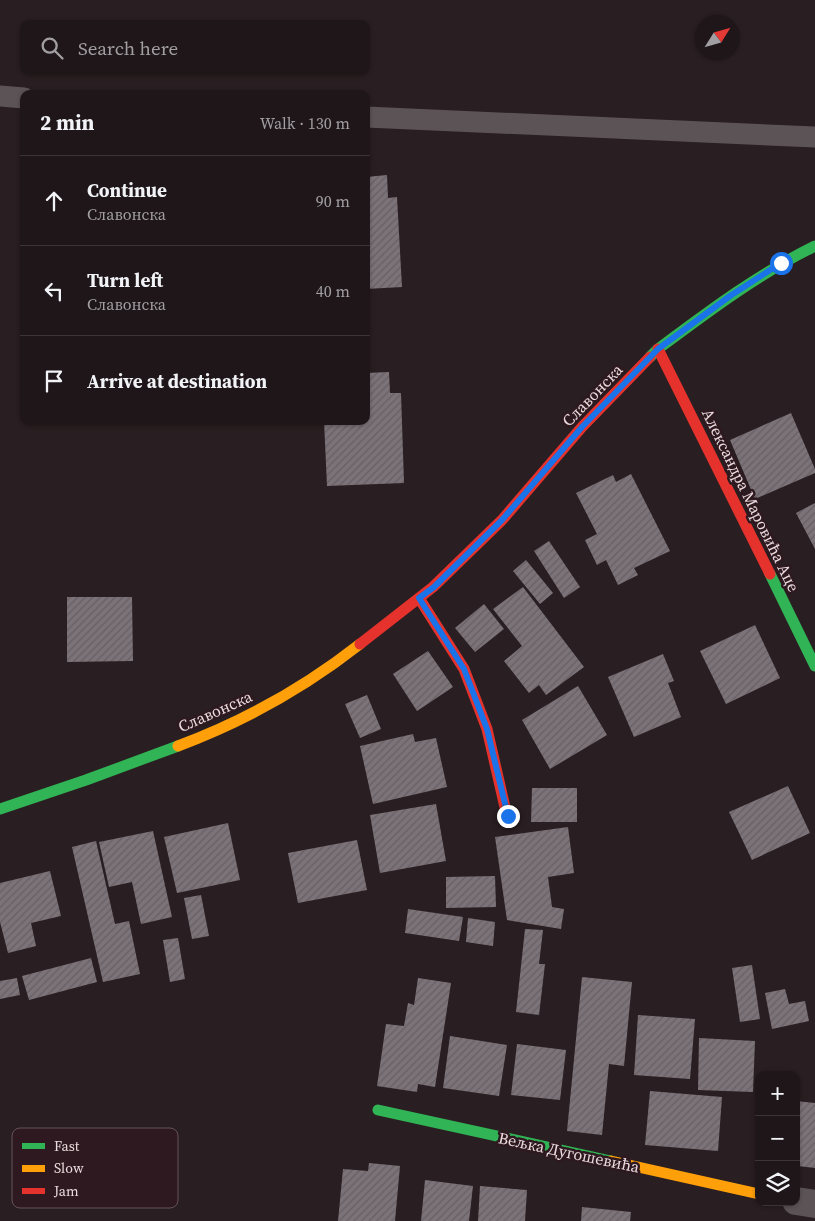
<!DOCTYPE html>
<html lang="en">
<head>
<meta charset="utf-8">
<style>
	:root { --surface:#1f1619; --page:#2c2326; --text:#f1f3f6; --muted:#a19fa2; --line:#3c3538 }
	body { margin:0; font-family:"Source Serif 4",serif; background:var(--page); color:var(--text) }
	.controls { position:absolute; right:15px; bottom:15px; display:grid; overflow:hidden; border-radius:10px; box-shadow:0 1px 4px #0004 }
	.controls button { width:45px; height:45px; display:grid; place-items:center; padding:0; border:0; border-bottom:1px solid var(--line); background:var(--surface); color:var(--text); font:25px sans-serif }
	.compass { position:absolute; left:695px; top:15px; width:45px; height:45px; border-radius:50%; background:var(--surface); box-shadow:0 1px 4px #0004; rotate:53deg }
	.stop { position:absolute; width:15px; height:15px; margin:-11px; border:4px solid #1a73e8; border-radius:50%; background:#fff }
	.stop.end { background:#1a73e8; border-color:#fff; box-shadow:0 1px 5px #0008 }
	.list { margin:0; padding:0; list-style:none }
	h2 { display:flex; justify-content:space-between; align-items:center; height:65px; margin:0; padding:0 20px; font-size:21px }
	h2 small { font-size:16px; font-weight:400; color:var(--muted) }
	.list li { display:grid; grid-template-columns:32px 1fr auto; gap:15px; align-items:center; box-sizing:border-box; height:90px; padding:0 20px; border-top:1px solid var(--line) }
	.list b { display:block; font-size:19px; white-space:nowrap }
	.list p { margin:0; font-size:16px; white-space:nowrap; color:var(--muted) }
	.list em { font-size:16px; font-style:normal; color:var(--muted) }
	.icon { flex:none; width:28px; height:28px; fill:none; stroke:currentColor; stroke-width:2; stroke-linecap:round; stroke-linejoin:round }
	.map { position:relative; flex:none; width:815px; height:1221px; overflow:hidden }
	.search { position:absolute; background:var(--surface); box-shadow:0 1px 4px #0004; left:20px; top:20px; width:350px; height:55px; display:flex; align-items:center; gap:12px; box-sizing:border-box; padding:0 18px; border-radius:10px; color:var(--muted); font-size:19px }
	.panel { position:absolute; background:var(--surface); box-shadow:0 1px 4px #0004; left:20px; top:90px; width:350px; height:335px; border-radius:10px }
	.map>svg:first-child { display:block }
	.building { fill:url(#building-hatch) }
	.lines { fill:none; stroke-linecap:round; stroke-linejoin:round }
	.lane { stroke:#5c5356; stroke-width:21 }
	.street { stroke:#5c5356; stroke-width:28 }
	.fast { stroke:#30b455; stroke-width:11 }
	.slow { stroke:#ff9f0a; stroke-width:11 }
	.jam { stroke:#e5322d; stroke-width:11 }
	.route { stroke:#1a73e8; stroke-width:6 }
	.labels { text-anchor:middle; stroke-width:5; stroke-linejoin:round; paint-order:stroke }
	.street-label { font-size:16px; fill:#eadbdf; stroke:#2d191f }
	.key { fill:#2d191f; stroke:#665359; stroke-width:1 }
	.key-label { font-size:14px; fill:#eadbdf }
</style>
</head>
<body>
<div class="map">
<svg width="815" height="1221" viewBox="0 0 815 1221">
	<defs>
		<pattern id="building-hatch" width="6" height="6" patternUnits="userSpaceOnUse" patternTransform="scale(1.25)"><rect width="6" height="6" fill="#7c7378"/><path d="M-1 1l2-2M0 6l6-6M5 7l2-2" fill="none" stroke="#665f63"/></pattern>
	</defs>
	<rect width="100%" height="100%" fill="#291e21"/>
	<path class="building" d="M 387,175 L 388,198 L 397,197 L 402,287 L 366,289 L 366,177 Z
		M 389,372 L 390,393 L 401,393 L 404,483 L 327,486 L 324,421 L 366,421 L 366,373 Z
		M 791,413 L 815,469 L 815,473 L 755,499 L 730,440 Z
		M 631,474 L 670,551 L 634,568 L 638,575 L 618,585 L 606,560 L 597,565 L 585,540 L 597,534 L 576,493 L 613,475 L 616,482 Z
		M 815,503 L 815,549 L 796,513 Z
		M 549,541 L 580,587 L 564,598 L 534,551 Z
		M 526,560 L 553,593 L 540,604 L 513,571 Z
		M 523,587 L 584,667 L 546,695 L 539,685 L 529,693 L 504,661 L 522,646 L 493,609 Z
		M 67,597 L 132,597 L 133,661 L 67,662 Z
		M 484,604 L 504,629 L 475,652 L 455,628 Z
		M 755,625 L 780,678 L 726,704 L 700,651 Z
		M 428,651 L 453,687 L 417,711 L 393,674 Z
		M 663,654 L 674,681 L 668,683 L 681,717 L 634,737 L 608,677 Z
		M 578,686 L 607,735 L 550,769 L 522,720 Z
		M 367,695 L 381,729 L 360,738 L 345,704 Z
		M 413,734 L 415,742 L 436,738 L 447,787 L 373,804 L 360,746 Z
		M 788,786 L 810,833 L 752,860 L 729,812 Z
		M 532,788 L 577,788 L 577,822 L 531,822 Z
		M 436,804 L 446,861 L 380,873 L 370,815 Z
		M 228,823 L 240,880 L 177,893 L 164,837 Z
		M 568,827 L 574,873 L 548,877 L 552,907 L 564,909 L 561,929 L 507,920 L 495,837 Z
		M 153,831 L 172,917 L 141,924 L 132,882 L 109,887 L 99,842 Z
		M 357,840 L 367,890 L 298,903 L 288,853 Z
		M 96,841 L 115,924 L 129,921 L 140,974 L 103,982 L 72,847 Z
		M 50,871 L 61,916 L 31,923 L 36,946 L 8,953 L 0,922 L 0,883 Z
		M 495,876 L 496,907 L 446,908 L 446,877 Z
		M 201,895 L 209,936 L 192,939 L 184,898 Z
		M 408,909 L 463,917 L 459,941 L 405,933 Z
		M 468,918 L 495,922 L 493,946 L 466,942 Z
		M 525,929 L 543,930 L 539,964 L 545,964 L 539,1015 L 516,1012 Z
		M 178,938 L 185,979 L 170,982 L 163,940 Z
		M 91,958 L 97,982 L 29,1000 L 22,976 Z
		M 752,965 L 760,1019 L 740,1022 L 732,968 Z
		M 582,977 L 632,982 L 624,1066 L 609,1064 L 602,1135 L 567,1131 Z
		M 17,978 L 20,995 L 0,999 L 0,981 Z
		M 418,978 L 451,983 L 435,1087 L 418,1084 L 417,1092 L 377,1086 L 386,1024 L 404,1026 L 408,1003 L 414,1005 Z
		M 785,989 L 789,1004 L 805,1001 L 809,1021 L 772,1029 L 765,993 Z
		M 638,1015 L 695,1019 L 690,1079 L 634,1075 Z
		M 450,1036 L 507,1045 L 499,1096 L 443,1088 Z
		M 699,1038 L 755,1041 L 753,1092 L 698,1090 Z
		M 517,1044 L 566,1050 L 560,1100 L 511,1095 Z
		M 650,1091 L 722,1097 L 718,1151 L 645,1145 Z
		M 796,1101 L 815,1103 L 815,1168 L 798,1166 L 797,1173 Z
		M 369,1163 L 400,1166 L 395,1221 L 338,1221 L 343,1169 L 368,1171 Z
		M 425,1180 L 473,1186 L 469,1221 L 421,1221 Z
		M 480,1186 L 527,1190 L 525,1221 L 478,1221 Z
		M 582,1207 L 631,1212 L 630,1221 L 581,1221 Z"/>
	<g class="lines">
		<path class="lane" d="M 0,96 L 24,98
			M 366,117 L 815,137"/>
		<path class="street" d="M 796,1201 L 815,1204"/>
		<path class="fast" d="M 650,357 L 658,349 C 709,311 758,274 815,246
			M 770,574 L 815,666
			M 0,809 L 86,780 L 178,746
			M 378,1110 L 611,1161"/>
		<path class="slow" d="M 178,746 C 245,721 304,688 360,644
			M 611,1161 L 759,1194"/>
		<path class="jam" d="M 658,349 L 770,574
			M 419,598 L 464,669 L 487,729 L 507,816
			M 360,644 L 433,587 L 502,520 L 582,427 L 650,357"/>
	</g>
	<g class="lines">
		<path class="route" d="M 508,816 L 487,729 L 464,669 L 419,598 L 434,587 L 502,520 L 582,427 L 658,349 L 730,296 L 781,263"/>
	</g>
	<g class="labels">
		<g class="street-label">
			<text transform="translate(592 395) rotate(-46)" y="6">Славонска</text>
			<text transform="translate(751 500) rotate(64)" y="6">Александра Маровића Аце</text>
			<text transform="translate(215 711) rotate(-24)" y="6">Славонска</text>
			<text transform="translate(569 1152) rotate(12)" y="6">Вељка Дугошевића</text>
		</g>
	</g>
	<rect x="12" y="1128" width="166" height="80" rx="8" class="key"/>
	<rect x="22" y="1143" width="23" height="6" fill="#30b455"/>
	<rect x="22" y="1165" width="23" height="7" fill="#ff9f0a"/>
	<rect x="22" y="1188" width="23" height="6" fill="#e5322d"/>
	<g class="key-label">
		<text x="54" y="1151">Fast</text>
		<text x="54" y="1173">Slow</text>
		<text x="54" y="1196">Jam</text>
	</g>
</svg>
<div class="controls">
<button>+</button>
<button>−</button>
<button><svg class="icon" aria-label="layers" viewBox="0 0 24 24"><path d="M12 4l9 5-9 5-9-5zM3 14l9 5 9-5"/></svg></button>
</div>
<svg class="compass" viewBox="-18 -18 36 36"><path d="M0-13l5 13h-10z" fill="#e53935"/><path d="M0 13l5-13h-10z" fill="#a19fa2"/></svg>
<div class="stop" style="left:781px;top:263px"></div>
<div class="stop end" style="left:508px;top:816px"></div>
<div class="search"><svg class="icon" aria-label="search" viewBox="0 0 24 24"><circle cx="10" cy="10" r="6"/><path d="M15 15l6 6"/></svg>Search here</div>
<section class="panel">
<h2>2 min<small>Walk · 130 m</small></h2>
<ul class="list">
<li><svg class="icon" aria-label="ahead" viewBox="0 0 24 24"><path d="M12 20V5M6 11l6-6 6 6"/></svg><div><b>Continue</b><p>Славонска</p></div><em>90 m</em></li>
<li><svg class="icon" aria-label="left" viewBox="0 0 24 24"><path d="M17 20v-9H6M10 6l-5 5 5 5"/></svg><div><b>Turn left</b><p>Славонска</p></div><em>40 m</em></li>
<li><svg class="icon" aria-label="arrive" viewBox="0 0 24 24"><path d="M6 21V4h12l-3 4 3 4H6"/></svg><div><b>Arrive at destination</b></div></li>
</ul>
</section>
</div>
</body>
</html>
